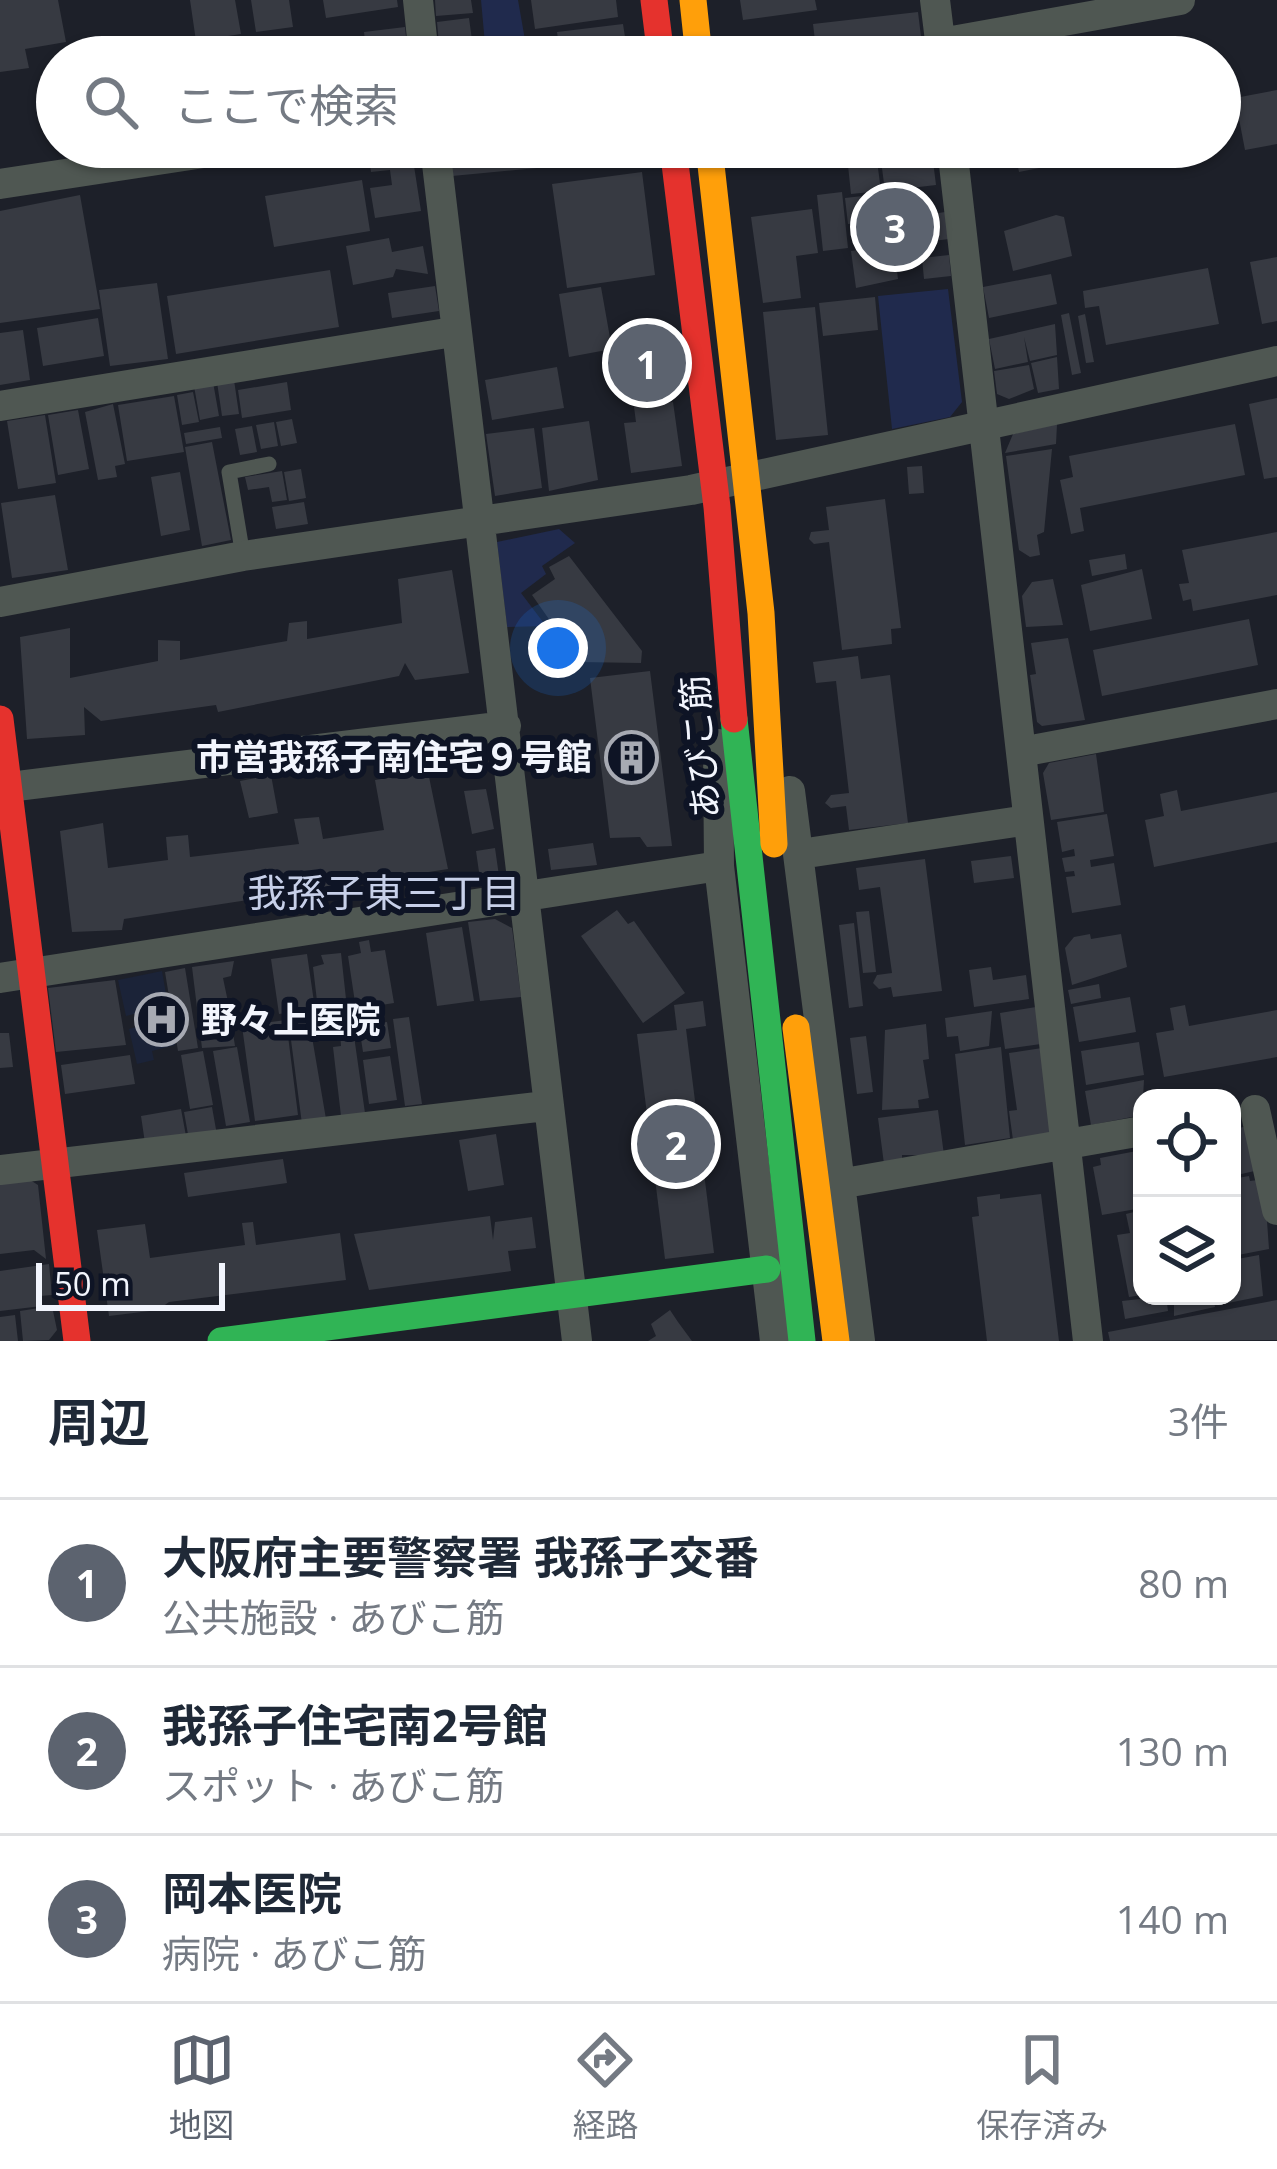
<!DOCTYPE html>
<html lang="ja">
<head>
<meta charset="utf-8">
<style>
	:root { --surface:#fff; --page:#f6f6f7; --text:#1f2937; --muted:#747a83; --line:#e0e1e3; --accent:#5c636f }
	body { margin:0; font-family:"Open Sans","Noto Sans JP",sans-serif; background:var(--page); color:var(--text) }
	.controls { position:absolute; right:36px; bottom:36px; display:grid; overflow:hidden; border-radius:24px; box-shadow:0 3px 9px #0004 }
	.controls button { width:108px; height:108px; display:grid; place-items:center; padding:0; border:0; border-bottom:3px solid var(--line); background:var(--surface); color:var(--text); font:60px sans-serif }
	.scale { position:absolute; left:36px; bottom:30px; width:189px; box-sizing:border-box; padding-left:12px; border:6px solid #f2f5fd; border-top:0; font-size:33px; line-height:42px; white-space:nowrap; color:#f2f5fd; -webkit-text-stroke:9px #0e1425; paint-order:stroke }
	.you { position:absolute; left:558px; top:648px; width:42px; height:42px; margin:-30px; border:9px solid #fff; border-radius:50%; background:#1a73e8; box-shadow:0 0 0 18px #1a73e833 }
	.badge { display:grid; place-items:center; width:78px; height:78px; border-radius:50%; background:var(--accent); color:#fff; font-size:39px; font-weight:700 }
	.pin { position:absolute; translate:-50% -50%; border:6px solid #fff; box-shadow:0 3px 12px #0006 }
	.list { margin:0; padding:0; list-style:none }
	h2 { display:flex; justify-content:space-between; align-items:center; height:156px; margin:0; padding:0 48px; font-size:51px }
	h2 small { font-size:39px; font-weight:400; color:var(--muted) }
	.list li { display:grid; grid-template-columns:78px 1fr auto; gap:36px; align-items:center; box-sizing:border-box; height:168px; padding:0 48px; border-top:3px solid var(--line) }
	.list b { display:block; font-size:45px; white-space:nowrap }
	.list p { margin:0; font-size:39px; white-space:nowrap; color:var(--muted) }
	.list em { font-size:39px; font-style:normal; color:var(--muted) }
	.icon { flex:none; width:66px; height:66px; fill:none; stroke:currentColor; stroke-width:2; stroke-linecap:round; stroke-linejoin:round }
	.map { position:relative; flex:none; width:1277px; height:1341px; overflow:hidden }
	.search { position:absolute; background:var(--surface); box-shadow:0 3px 9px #0004; left:36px; right:36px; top:36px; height:132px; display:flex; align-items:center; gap:30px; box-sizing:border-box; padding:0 42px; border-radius:66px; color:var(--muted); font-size:45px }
	.sheet { height:660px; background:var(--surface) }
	nav { display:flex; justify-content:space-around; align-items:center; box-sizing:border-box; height:168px; border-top:3px solid var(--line); background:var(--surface); font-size:33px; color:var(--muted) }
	nav a { display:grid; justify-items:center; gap:6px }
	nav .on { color:var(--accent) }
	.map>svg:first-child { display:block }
	.built { fill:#1b2338 }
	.green { fill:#202a4d }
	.building { fill:#373a42 }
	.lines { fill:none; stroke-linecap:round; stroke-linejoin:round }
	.lane { stroke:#4f5752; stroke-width:15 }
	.street { stroke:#4f5752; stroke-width:30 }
	.fast { stroke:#30b455; stroke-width:27 }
	.slow { stroke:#ff9f0a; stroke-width:27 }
	.jam { stroke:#e5322d; stroke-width:27 }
	.labels { text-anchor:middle; stroke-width:12; stroke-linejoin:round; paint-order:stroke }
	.street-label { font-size:36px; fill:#f2f5fd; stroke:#0e1425 }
	.poi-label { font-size:36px; font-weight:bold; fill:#f2f5fd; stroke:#0e1425; text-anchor:end }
	.neighbourhood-label { font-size:39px; fill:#c7d0e9; stroke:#0e1425 }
</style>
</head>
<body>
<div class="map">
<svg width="1277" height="1341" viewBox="0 0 1277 1341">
	<rect width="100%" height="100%" fill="#1d2029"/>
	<path class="built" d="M 162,971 L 175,1045 L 152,1051 L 154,1060 L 137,1064 L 129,1029 L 153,1023 L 150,1010 L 126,1016 L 118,980 Z"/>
	<path class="green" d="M 481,0 L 518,0 L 528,57 L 444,57 L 485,44 Z
		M 948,289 L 962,402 L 950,417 L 892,429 L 878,296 Z
		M 559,529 L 575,543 L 542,566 L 546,574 L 521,593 L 546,626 L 507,627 L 497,542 Z"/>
	<path class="building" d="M 0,0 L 58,0 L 66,42 L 25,49 L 29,68 L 0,72 Z
		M 190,0 L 235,0 L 241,34 L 196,41 Z
		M 251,0 L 289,0 L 293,27 L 256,32 Z
		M 323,0 L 397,0 L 398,7 L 326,18 Z
		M 435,0 L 471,0 L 473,13 L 436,16 Z
		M 531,0 L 616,0 L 618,17 L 535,29 Z
		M 740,0 L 815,0 L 817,10 L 743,20 Z
		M 918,12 L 922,45 L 817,57 L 813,24 Z
		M 469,18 L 472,40 L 439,44 L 437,22 Z
		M 623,24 L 625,37 L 559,46 L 557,32 Z
		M 405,27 L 408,57 L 367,57 L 364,32 Z
		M 291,36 L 293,52 L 312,49 L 313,57 L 280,57 L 277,38 Z
		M 355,36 L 357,57 L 327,57 L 325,40 Z
		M 627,44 L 629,57 L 549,57 L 549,54 Z
		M 57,74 L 57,110 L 46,111 L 40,76 Z
		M 1277,90 L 1277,144 L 1245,150 L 1235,98 Z
		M 404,147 L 412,153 L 421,211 L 375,218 L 370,188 L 392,185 L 390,170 L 371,172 L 368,150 Z
		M 450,147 L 537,147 L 537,168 L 452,176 Z
		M 547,147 L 640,147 L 640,155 L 548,163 Z
		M 1014,147 L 1135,147 L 1135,149 L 1019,172 Z
		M 901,150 L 902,156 L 932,153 L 936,185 L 885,191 L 880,153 Z
		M 876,153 L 881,191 L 851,194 L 847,156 Z
		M 642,172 L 655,275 L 567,288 L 552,184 Z
		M 362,180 L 370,231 L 274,247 L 265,196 Z
		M 916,190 L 919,216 L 945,212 L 949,239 L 894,246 L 898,279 L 856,288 L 851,251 L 867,249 L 864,223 L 848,224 L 845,198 Z
		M 842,192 L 848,248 L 823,251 L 817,195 Z
		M 80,195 L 100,309 L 0,323 L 0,211 Z
		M 812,209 L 818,253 L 796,256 L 801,298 L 763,303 L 751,217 Z
		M 1056,215 L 1064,217 L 1072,256 L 1013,271 L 1004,231 Z
		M 389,238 L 392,252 L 423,246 L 428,274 L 396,269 L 393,277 L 353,285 L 346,246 Z
		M 949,255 L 951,276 L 924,279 L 922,258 Z
		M 1277,257 L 1277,321 L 1262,324 L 1250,262 Z
		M 1208,268 L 1219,324 L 1106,345 L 1099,306 L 1085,308 L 1083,291 Z
		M 330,270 L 339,327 L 176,354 L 167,296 Z
		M 1051,274 L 1057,304 L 989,318 L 983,287 Z
		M 157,283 L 168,359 L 110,366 L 99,290 Z
		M 435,286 L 439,311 L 392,318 L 388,293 Z
		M 601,287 L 612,349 L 569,357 L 559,294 Z
		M 875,297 L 878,330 L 823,336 L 819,303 Z
		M 815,307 L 828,435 L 776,440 L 763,312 Z
		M 1069,313 L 1081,373 L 1072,375 L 1061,315 Z
		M 1085,314 L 1094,362 L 1086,363 L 1078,316 Z
		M 98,318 L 104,356 L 43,366 L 37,328 Z
		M 1055,324 L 1057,355 L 1030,361 L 1024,337 L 1028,362 L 995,369 L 989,339 Z
		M 23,330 L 30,380 L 0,385 L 0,333 Z
		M 664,351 L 667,368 L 630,376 L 627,359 Z
		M 1057,357 L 1059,389 L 1038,393 L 1031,363 Z
		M 1029,365 L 1034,389 L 1009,399 L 997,394 L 994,371 Z
		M 557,367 L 564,408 L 492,420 L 485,380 Z
		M 234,380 L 239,414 L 222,416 L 217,382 Z
		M 213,382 L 219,416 L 200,420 L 194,386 Z
		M 287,382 L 291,410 L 242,418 L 238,390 Z
		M 193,392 L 199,422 L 182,425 L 177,395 Z
		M 174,396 L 184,452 L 127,461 L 118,405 Z
		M 1277,398 L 1277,477 L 1264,479 L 1249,404 Z
		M 673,402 L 682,466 L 631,473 L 624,423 L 636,422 L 634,407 Z
		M 113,404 L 125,464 L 115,466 L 117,477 L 98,480 L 85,412 Z
		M 78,410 L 89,469 L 58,475 L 48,415 Z
		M 45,415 L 56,483 L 18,489 L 7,421 Z
		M 292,419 L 297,443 L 281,446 L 276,422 Z
		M 589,421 L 598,480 L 549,491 L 542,428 Z
		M 274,422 L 278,446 L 261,449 L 256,425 Z
		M 1057,424 L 1056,444 L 1005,453 L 1013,434 Z
		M 1235,424 L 1245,475 L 1080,508 L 1084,531 L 1071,534 L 1060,480 L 1073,477 L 1069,456 Z
		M 252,426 L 257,452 L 240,455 L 235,429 Z
		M 220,427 L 222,438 L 186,444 L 184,433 Z
		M 534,428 L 542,488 L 495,496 L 486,434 Z
		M 212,442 L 231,540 L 202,546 L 185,447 Z
		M 1052,449 L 1044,532 L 1037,535 L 1040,555 L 1030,557 L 1019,550 L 1006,456 Z
		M 922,466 L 924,493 L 909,494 L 907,467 Z
		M 301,469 L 306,498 L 289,501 L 284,472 Z
		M 282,471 L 287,500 L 272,502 L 269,487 L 248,490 L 245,477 Z
		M 180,472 L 190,530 L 161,536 L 151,477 Z
		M 55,495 L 68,570 L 12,578 L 1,503 Z
		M 885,499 L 901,628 L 891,629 L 892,644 L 842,650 L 829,542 L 814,544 L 809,539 L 811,532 L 829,530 L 826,507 Z
		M 304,502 L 308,524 L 276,529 L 272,507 Z
		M 1277,532 L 1277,595 L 1193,611 L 1191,599 L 1183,601 L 1179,584 L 1189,583 L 1182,550 Z
		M 1125,554 L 1127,569 L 1092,576 L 1089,560 Z
		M 569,556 L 642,651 L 641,663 L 579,662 L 532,595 L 555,579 L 549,567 Z
		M 1142,569 L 1152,619 L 1090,631 L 1081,585 Z
		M 452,570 L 469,673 L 415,680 L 405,663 L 399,676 L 218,712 L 216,705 L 101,721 L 84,707 L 85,735 L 27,739 L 20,637 L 70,628 L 70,678 L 158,661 L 158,640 L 180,641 L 180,660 L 287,641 L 289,623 L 307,621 L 307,639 L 402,623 L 398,579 Z
		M 1053,579 L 1063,625 L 1026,627 L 1022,596 L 1032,582 Z
		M 1249,619 L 1258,665 L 1102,696 L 1093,650 Z
		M 1068,638 L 1085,720 L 1042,726 L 1037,722 L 1030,675 L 1036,674 L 1031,643 Z
		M 858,656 L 861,679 L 890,675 L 908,823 L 849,830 L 846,806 L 831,808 L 825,803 L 831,795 L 849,793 L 836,681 L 816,683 L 813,662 Z
		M 650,671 L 672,846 L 647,847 L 640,837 L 610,838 L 590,678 Z
		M 1096,754 L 1104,812 L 1051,820 L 1043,773 L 1049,763 Z
		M 428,772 L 448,869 L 124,919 L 122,930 L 72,932 L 60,831 L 103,823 L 108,868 L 168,860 L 166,837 L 188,835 L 190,857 L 299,844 L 294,819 L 319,817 L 323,839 L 384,830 L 375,780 Z
		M 271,775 L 278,813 L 249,818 L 240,781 Z
		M 486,789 L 494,829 L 472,834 L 464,791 Z
		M 1177,790 L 1181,811 L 1277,792 L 1277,842 L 1154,867 L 1145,820 L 1164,816 L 1160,794 Z
		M 1107,814 L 1114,856 L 1090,860 L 1091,867 L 1114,863 L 1121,905 L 1072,913 L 1066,877 L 1075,876 L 1074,871 L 1065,872 L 1062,858 L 1075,856 L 1074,849 L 1062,852 L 1057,822 Z
		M 593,843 L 597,865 L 551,870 L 548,849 Z
		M 495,848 L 499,876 L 489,887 L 481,886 L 476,851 Z
		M 1011,856 L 1014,878 L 974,883 L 971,861 Z
		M 925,859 L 942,991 L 893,997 L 891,987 L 879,989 L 873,983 L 877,975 L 892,973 L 880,887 L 859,890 L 856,868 Z
		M 617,910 L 628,924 L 634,921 L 685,993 L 643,1023 L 581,936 Z
		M 869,911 L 876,972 L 863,973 L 856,912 Z
		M 495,919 L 512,928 L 521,997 L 480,1001 L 468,922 Z
		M 854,923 L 863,1006 L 849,1008 L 839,925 Z
		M 462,927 L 474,1001 L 437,1006 L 426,933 Z
		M 1090,934 L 1091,939 L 1121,934 L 1127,967 L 1072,985 L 1065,948 L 1074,937 Z
		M 369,940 L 371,952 L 385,950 L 394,1003 L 356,1009 L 348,956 L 361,953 L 359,942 Z
		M 341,953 L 346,999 L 317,1001 L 313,967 L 324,964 L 321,955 Z
		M 307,954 L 315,1009 L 279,1014 L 271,959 Z
		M 234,961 L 231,976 L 223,978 L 228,1002 L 236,1000 L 237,1012 L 230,1014 L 235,1046 L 202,1048 L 192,967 Z
		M 991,967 L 993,980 L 1026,975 L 1029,999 L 974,1007 L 969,970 Z
		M 185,968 L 198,1048 L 178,1051 L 165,972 Z
		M 115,980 L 126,1045 L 56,1052 L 48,988 Z
		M 1099,984 L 1101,998 L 1071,1004 L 1068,990 Z
		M 1130,997 L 1136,1032 L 1079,1042 L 1073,1007 Z
		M 703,1001 L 706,1026 L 686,1029 L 714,1253 L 665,1259 L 637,1034 L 677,1030 L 674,1005 Z
		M 1185,1005 L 1189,1026 L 1277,1010 L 1277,1057 L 1164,1077 L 1156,1033 L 1174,1030 L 1170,1008 Z
		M 1036,1007 L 1041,1044 L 1005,1049 L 1000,1013 Z
		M 350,1008 L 365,1113 L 341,1116 L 333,1047 L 341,1046 L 340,1032 L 312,1037 L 326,1119 L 302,1124 L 288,1017 Z
		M 992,1011 L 989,1046 L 960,1051 L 958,1036 L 947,1037 L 945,1018 Z
		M 409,1017 L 422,1104 L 405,1106 L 393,1019 Z
		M 286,1020 L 298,1115 L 255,1121 L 242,1026 Z
		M 387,1022 L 391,1048 L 363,1052 L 359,1026 Z
		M 926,1024 L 929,1059 L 923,1060 L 929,1098 L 918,1100 L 919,1108 L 882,1110 L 885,1030 Z
		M 0,1033 L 9,1033 L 13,1067 L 0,1068 Z
		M 866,1036 L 873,1092 L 857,1094 L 850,1038 Z
		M 1139,1042 L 1144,1075 L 1086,1085 L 1081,1051 Z
		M 237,1047 L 250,1122 L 226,1126 L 213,1051 Z
		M 1001,1047 L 1010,1138 L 965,1145 L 955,1054 Z
		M 1042,1048 L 1053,1128 L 1046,1135 L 1013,1140 L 1009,1111 L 1017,1110 L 1009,1053 Z
		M 203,1051 L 213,1105 L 190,1109 L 181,1055 Z
		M 130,1055 L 135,1084 L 65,1094 L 61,1065 Z
		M 390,1056 L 397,1100 L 369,1104 L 363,1060 Z
		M 1144,1080 L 1142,1115 L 1091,1125 L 1085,1091 Z
		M 212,1107 L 217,1135 L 189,1140 L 184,1112 Z
		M 181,1109 L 186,1136 L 145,1143 L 141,1116 Z
		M 938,1110 L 944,1155 L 902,1155 L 902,1162 L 884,1164 L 878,1118 Z
		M 1250,1126 L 1259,1170 L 1237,1175 L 1232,1129 Z
		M 496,1134 L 504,1185 L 468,1191 L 459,1140 Z
		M 1142,1150 L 1142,1208 L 1102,1215 L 1093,1167 L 1101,1165 L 1100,1158 Z
		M 283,1159 L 287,1183 L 188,1197 L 184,1173 Z
		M 1249,1176 L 1250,1181 L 1258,1180 L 1266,1207 L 1269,1249 L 1233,1256 L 1232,1179 Z
		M 30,1180 L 38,1185 L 46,1259 L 34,1250 L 0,1254 L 0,1184 Z
		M 1000,1194 L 1000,1199 L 1041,1194 L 1059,1341 L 987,1341 L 972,1217 L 979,1216 L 977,1197 Z
		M 1142,1210 L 1142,1295 L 1129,1297 L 1117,1235 L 1130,1233 L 1126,1214 Z
		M 490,1216 L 493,1240 L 495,1222 L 532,1217 L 536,1248 L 508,1251 L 511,1271 L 369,1290 L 354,1234 Z
		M 253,1222 L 256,1245 L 340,1233 L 346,1280 L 169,1302 L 158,1310 L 109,1316 L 97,1230 L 145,1224 L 150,1258 L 245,1245 L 242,1223 Z
		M 1259,1255 L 1263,1296 L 1223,1304 L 1222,1296 L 1232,1296 L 1232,1260 Z
		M 49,1264 L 52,1295 L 40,1296 L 42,1306 L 0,1311 L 0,1271 Z
		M 1166,1296 L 1168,1311 L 1125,1319 L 1122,1301 Z
		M 1174,1296 L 1213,1296 L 1215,1307 L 1174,1316 Z
		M 1277,1300 L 1277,1340 L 1110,1341 L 1108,1332 Z
		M 52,1306 L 57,1330 L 49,1340 L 23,1341 L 20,1311 Z
		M 670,1310 L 678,1322 L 692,1341 L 648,1341 L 656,1336 L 651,1324 Z
		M 15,1315 L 18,1341 L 0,1341 L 0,1317 Z"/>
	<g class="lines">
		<path class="lane" d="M 243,556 L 229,472 L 269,464"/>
		<path class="street" d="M 418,0 L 424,57
			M 935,0 L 942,57
			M 941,43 L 1180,0
			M 435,147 L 577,1341
			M 952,147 L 1088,1341
			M 0,184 L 243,147
			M 0,406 L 453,332
			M 0,602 L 243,556 L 691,490 L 1277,361
			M 718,744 L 719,866 L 775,1341
			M 1021,752 L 1277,704
			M 0,788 L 506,726
			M 790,791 L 860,1341
			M 800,854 L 1028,820
			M 0,978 L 719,866
			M 1255,1110 L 1277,1210
			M 0,1170 L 546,1106
			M 839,1184 L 1142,1131"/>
		<path class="fast" d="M 734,719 L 802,1341
			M 221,1341 L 767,1269"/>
		<path class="slow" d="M 693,0 L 699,57
			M 709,147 L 761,613 L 774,844
			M 796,1028 L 836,1341"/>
		<path class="jam" d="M 654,0 L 661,57
			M 673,147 L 717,507 L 734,719
			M 0,719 L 77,1341"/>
	</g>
	<defs>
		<symbol id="building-ring" viewBox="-11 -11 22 22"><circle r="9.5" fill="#0e1425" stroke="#a7aab3" stroke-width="1.5"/><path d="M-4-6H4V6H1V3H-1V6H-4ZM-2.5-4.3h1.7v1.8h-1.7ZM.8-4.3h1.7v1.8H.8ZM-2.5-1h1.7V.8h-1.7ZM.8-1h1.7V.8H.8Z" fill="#a7aab3"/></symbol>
		<symbol id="hospital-ring" viewBox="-11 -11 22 22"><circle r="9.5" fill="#0e1425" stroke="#a7aab3" stroke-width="1.5"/><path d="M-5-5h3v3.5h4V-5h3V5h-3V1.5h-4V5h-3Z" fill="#a7aab3"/></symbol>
	</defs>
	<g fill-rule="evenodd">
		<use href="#building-ring" x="602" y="728" width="59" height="59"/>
		<use href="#hospital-ring" x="132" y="990" width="59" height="59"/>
	</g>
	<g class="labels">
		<g class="street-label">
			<text transform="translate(700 747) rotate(-95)" y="13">あびこ筋</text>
		</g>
		<g class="poi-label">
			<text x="592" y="770">市営我孫子南住宅９号館</text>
			<text x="201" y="1033" text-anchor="start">野々上医院</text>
		</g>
		<g class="neighbourhood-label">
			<text x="384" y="907">我孫子東三丁目</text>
		</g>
	</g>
</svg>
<div class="controls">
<button><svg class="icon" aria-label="locate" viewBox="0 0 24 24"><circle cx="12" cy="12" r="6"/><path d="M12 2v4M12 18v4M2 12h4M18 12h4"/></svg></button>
<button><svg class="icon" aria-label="layers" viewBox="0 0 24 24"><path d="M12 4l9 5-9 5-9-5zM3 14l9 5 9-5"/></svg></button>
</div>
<div class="scale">50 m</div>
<div class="you"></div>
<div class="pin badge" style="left:647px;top:363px">1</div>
<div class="pin badge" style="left:676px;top:1144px">2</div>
<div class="pin badge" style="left:895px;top:227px">3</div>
<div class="search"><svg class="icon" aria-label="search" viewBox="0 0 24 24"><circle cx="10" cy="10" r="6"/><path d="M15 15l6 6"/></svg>ここで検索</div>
</div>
<section class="sheet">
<h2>周辺<small>3件</small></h2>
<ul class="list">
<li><span class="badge">1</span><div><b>大阪府主要警察署 我孫子交番</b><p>公共施設 · あびこ筋</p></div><em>80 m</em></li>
<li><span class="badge">2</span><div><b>我孫子住宅南2号館</b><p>スポット · あびこ筋</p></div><em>130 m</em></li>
<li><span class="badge">3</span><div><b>岡本医院</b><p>病院 · あびこ筋</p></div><em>140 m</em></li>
</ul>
</section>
<nav>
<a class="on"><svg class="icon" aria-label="map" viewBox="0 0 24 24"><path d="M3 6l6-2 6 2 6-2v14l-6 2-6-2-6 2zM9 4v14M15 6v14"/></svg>地図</a>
<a><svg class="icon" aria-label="directions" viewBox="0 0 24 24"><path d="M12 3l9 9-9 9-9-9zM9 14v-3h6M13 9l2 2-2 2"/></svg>経路</a>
<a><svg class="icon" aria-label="saved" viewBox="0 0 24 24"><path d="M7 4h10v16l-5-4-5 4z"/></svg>保存済み</a>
</nav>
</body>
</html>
